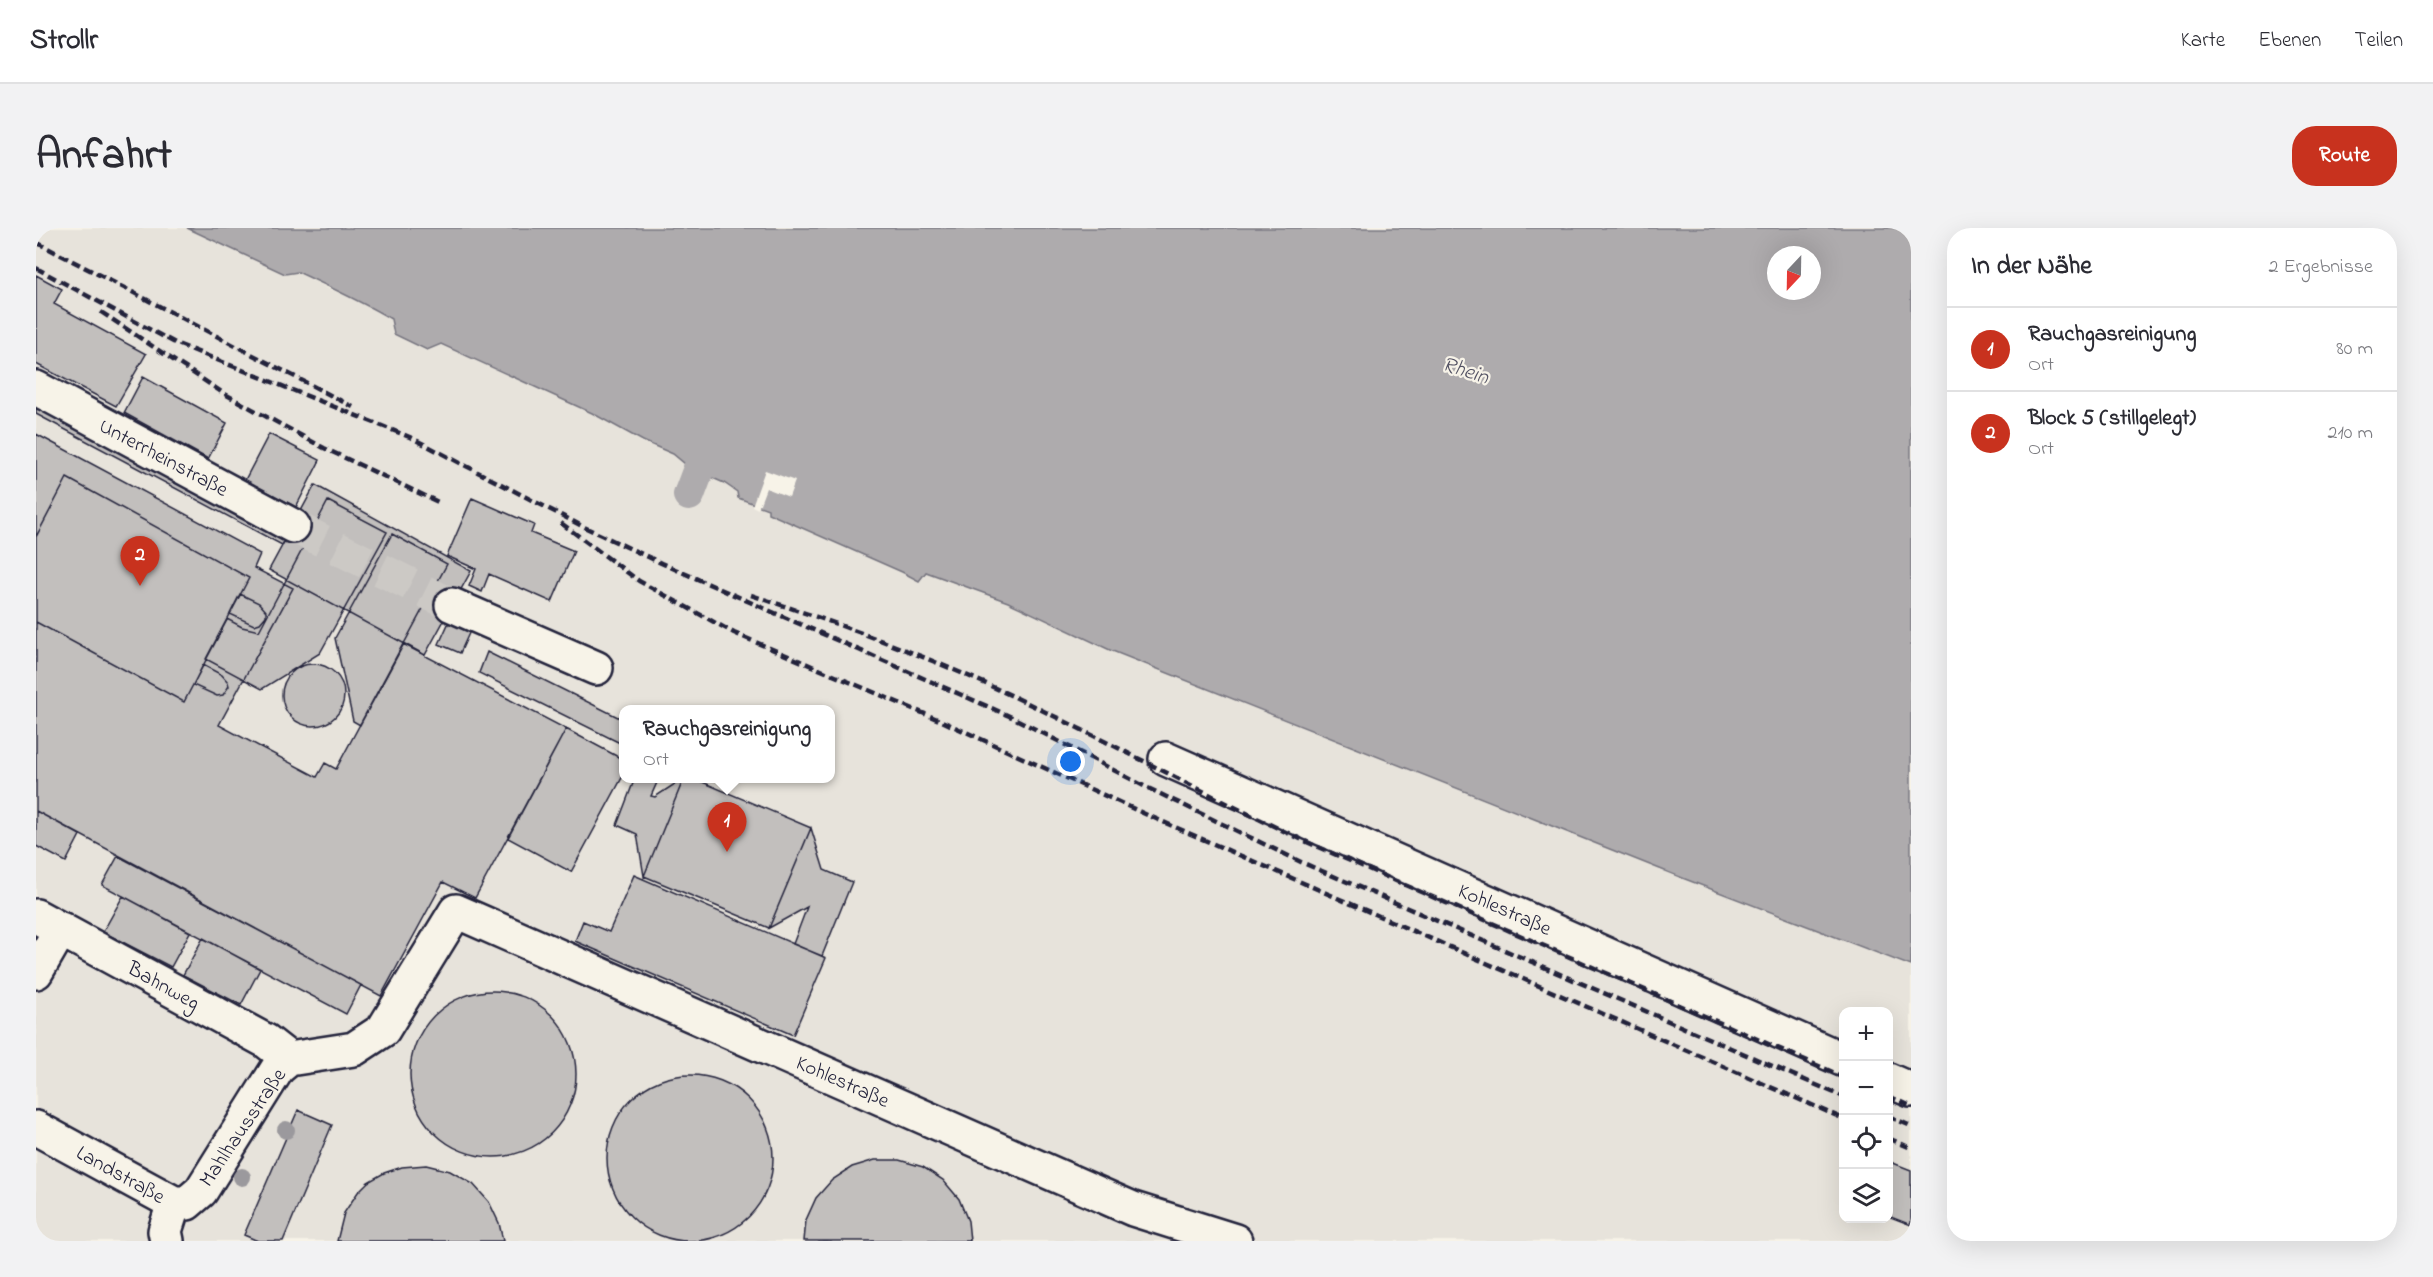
<!DOCTYPE html>
<html lang="de">
<head>
<meta charset="utf-8">
<style>
	:root { --surface:#fff; --page:#f2f2f3; --text:#2b2b33; --muted:#7c7c81; --line:#e1e1e2; --accent:#c8321e }
	body { margin:0; font-family:"Indie Flower",sans-serif; background:var(--page); color:var(--text) }
	.controls { position:absolute; right:18px; bottom:18px; display:grid; overflow:hidden; border-radius:12px; box-shadow:0 6px 24px #0002 }
	.controls button { width:54px; height:54px; display:grid; place-items:center; padding:0; border:0; border-bottom:2px solid var(--line); background:var(--surface); color:var(--text); font:30px sans-serif }
	.compass { position:absolute; left:1731px; top:18px; width:54px; height:54px; border-radius:50%; background:var(--surface); box-shadow:0 6px 24px #0002; rotate:202deg }
	.you { position:absolute; left:1035px; top:534px; width:21px; height:21px; margin:-15px; border:4px solid #fff; border-radius:50%; background:#1a73e8; box-shadow:0 0 0 9px #1a73e833 }
	.badge { display:grid; place-items:center; width:39px; height:39px; border-radius:50%; background:var(--accent); color:#fff; font-size:20px; font-weight:700 }
	.pin { position:absolute; translate:-50% -50px; filter:drop-shadow(0 2px 3px #0008) }
	.pin::after { content:''; position:absolute; top:32px; width:21px; height:18px; background:inherit; clip-path:polygon(0 0,100% 0,50% 100%) }
	.popup { position:absolute; left:583px; top:477px; width:216px; height:78px; box-sizing:border-box; display:grid; place-content:center; border-radius:12px; background:var(--surface); filter:drop-shadow(0 2px 4px #0005); font-size:20px; white-space:nowrap; color:var(--muted) }
	.popup b { font-size:22px; color:var(--text) }
	.popup::after { content:''; position:absolute; left:50%; top:100%; margin-left:-12px; border:12px solid transparent; border-top-color:var(--surface) }
	.list { margin:0; padding:0; list-style:none }
	h2 { display:flex; justify-content:space-between; align-items:center; height:78px; margin:0; padding:0 24px; font-size:26px }
	h2 small { font-size:20px; font-weight:400; color:var(--muted) }
	.list li { display:grid; grid-template-columns:39px 1fr auto; gap:18px; align-items:center; box-sizing:border-box; height:84px; padding:0 24px; border-top:2px solid var(--line) }
	.list b { display:block; font-size:22px; white-space:nowrap }
	.list p { margin:0; font-size:20px; white-space:nowrap; color:var(--muted) }
	.list em { font-size:20px; font-style:normal; color:var(--muted) }
	.icon { flex:none; width:33px; height:33px; fill:none; stroke:currentColor; stroke-width:2; stroke-linecap:round; stroke-linejoin:round }
	.map { position:relative; flex:none; width:1875px; height:1013px; overflow:hidden; border-radius:24px }
	header { display:flex; align-items:center; gap:36px; box-sizing:border-box; height:84px; padding:0 30px; background:var(--surface); border-bottom:2px solid var(--line) }
	header strong { font-size:28px }
	nav { display:flex; gap:33px; margin-inline-start:auto; font-size:21px }
	.intro { display:flex; align-items:center; justify-content:space-between; box-sizing:border-box; height:144px; padding:0 36px }
	h1 { margin:0; font-size:42px }
	.button { padding:15px 27px; border-radius:24px; background:var(--accent); color:#fff; font-size:21px; font-weight:700 }
	main { display:flex; gap:36px; padding:0 36px }
	aside { flex:1; background:var(--surface); border-radius:24px; box-shadow:0 6px 24px #0002 }
	.map>svg:first-child { display:block }
	.built { fill:#e7e3db; fill-rule:evenodd }
	.water { fill:#aeabad; stroke:#76747f; stroke-width:1.5; fill-rule:evenodd }
	.pier { fill:#f7f3e8 }
	.lines { fill:none; stroke-linecap:round; stroke-linejoin:round }
	.canal { stroke:#aeabad; stroke-width:32 }
	.building { fill:#c2bfbd; stroke:#22223b; stroke-width:1.5 }
	.minor-tunnel { stroke:#ccc9c5; stroke-width:33; stroke-dasharray:33 16; stroke-linecap:butt }
	.minor-casing { stroke:#22223b; stroke-width:38 }
	.minor { stroke:#f7f3e8; stroke-width:33 }
	.rail { stroke:#22223b; stroke-width:4.5; stroke-dasharray:9 4.5; stroke-linecap:butt }
	.tree { fill:#9b999d }
	.labels { text-anchor:middle; stroke-width:4.5; stroke-linejoin:round; paint-order:stroke }
	.street-label { font-size:21px; fill:#22223b; stroke:#f7f3e8 }
	.water-label { font-size:22px; font-style:italic; fill:#535263; stroke:#f7f3e8 }
</style>
</head>
<body>
<header>
<strong>Strollr</strong>
<nav><a>Karte</a><a>Ebenen</a><a>Teilen</a></nav>
</header>
<div class="intro"><h1>Anfahrt</h1><a class="button">Route</a></div>
<main>
<div class="map">
<svg width="1875" height="1013" viewBox="0 0 1875 1013">
	<rect width="100%" height="100%" fill="#f7f3e8"/>
	<filter id="ink" filterUnits="userSpaceOnUse"><feTurbulence type="fractalNoise" baseFrequency=".0167" numOctaves="2"/><feDisplacementMap in="SourceGraphic" scale="12" xChannelSelector="R" yChannelSelector="G"/><feConvolveMatrix kernelMatrix="1 2 1 2 8 2 1 2 1" color-interpolation-filters="sRGB"/></filter>
	<g filter="url(#ink)">
		<path class="built" d="M 0,0 L 151,0 L 183,16 L 262,44 L 293,61 L 319,70 L 355,91 L 358,106 L 391,122 L 405,115 L 556,185 L 607,213 L 637,226 L 654,240 L 688,255 L 701,265 L 702,270 L 733,281 L 732,285 L 866,344 L 871,348 L 890,344 L 972,374 L 1074,422 L 1649,651 L 1875,738 L 1875,1013 L 0,1013 ZM 588,482 L 795,482 L 795,550 L 588,550 ZM 1808,784 L 1852,784 L 1852,990 L 1808,990 Z"/>
		<path class="water" d="M 151,0 L 1875,0 L 1875,738 L 1649,651 L 1074,422 L 972,374 L 890,344 L 883,353 L 866,344 L 732,285 L 732,281 L 702,270 L 701,264 L 688,255 L 654,240 L 637,226 L 607,213 L 556,185 L 405,116 L 391,122 L 358,106 L 355,91 C 325,73 293,59 262,44 L 249,46 ZM 1740,27 L 1776,27 L 1776,63 L 1740,63 Z"/>
		<path class="pier" d="M 729,242 L 759,253 L 753,269 L 730,260 L 722,281 L 716,278 Z"/>
		<g class="lines">
			<path class="canal" d="M 653,267 L 662,243"/>
		</g>
		<path class="building" d="M 0,47 L 26,61 L 18,76 L 110,126 L 80,178 L 0,136 Z
			M 107,149 L 191,195 L 172,231 L 88,185 Z
			M 0,169 L 253,304 L 246,317 L 0,186 Z
			M 0,206 L 224,326 L 218,340 L 257,360 L 183,497 L 281,549 L 289,535 L 300,541 L 367,416 L 530,501 L 439,670 L 407,654 L 345,768 L 0,583 Z
			M 233,206 L 284,232 L 260,279 L 209,252 Z
			M 31,250 L 213,350 L 148,474 L 0,394 L 0,309 Z
			M 279,257 L 435,343 L 389,427 L 233,342 Z
			M 436,270 L 498,297 L 495,305 L 538,323 L 516,374 L 453,346 L 446,364 L 433,358 L 440,341 L 411,328 Z
			M 292,273 L 351,304 L 284,425 L 226,461 L 170,431 L 191,391 L 206,399 L 223,403 Z
			M 356,306 L 411,336 L 324,497 L 317,493 L 299,410 Z
			M 204,366 L 223,375 L 230,383 L 230,388 L 224,395 L 218,397 L 194,386 Z
			M 413,394 L 434,403 L 424,425 L 403,416 Z
			M 451,424 L 588,492 L 588,517 L 443,445 Z
			M246 467a31 31 0 1 1 62 0a31 31 0 1 1-62 0Z
			M 167,437 L 186,447 L 192,454 L 193,458 L 187,467 L 181,468 L 157,457 Z
			M 530,501 L 588,532 L 588,546 L 535,644 L 472,610 Z
			M 599,550 L 623,550 L 615,568 L 619,569 L 648,550 L 608,648 L 601,606 L 581,597 Z
			M 648,550 L 657,550 L 775,600 L 733,700 L 608,648 Z
			M 0,583 L 44,607 L 30,634 L 0,618 Z
			M 775,600 L 788,642 L 816,654 L 786,728 L 757,716 L 771,679 L 733,700 Z
			M 82,628 L 325,757 L 310,786 L 66,657 Z
			M 598,647 L 790,730 L 757,807 L 539,713 L 547,693 L 573,704 Z
			M 87,668 L 154,704 L 135,739 L 67,704 Z
			M 167,710 L 224,741 L 205,777 L 147,747 Z
			M374 846a83 83 0 1 1 166 0a83 83 0 1 1-166 0Z
			M571 930a83 83 0 1 1 166 0a83 83 0 1 1-166 0Z
			M 262,882 L 296,897 L 247,1013 L 222,1013 L 208,1007 Z
			M 839,932 L 863,932 L 887,939 L 907,952 L 923,971 L 932,993 L 934,1013 L 768,1013 L 770,992 L 780,970 L 796,952 L 816,939 Z
			M 1852,933 L 1875,942 L 1875,997 L 1852,988 Z
			M 390,937 L 414,943 L 437,956 L 453,974 L 463,995 L 467,1013 L 301,1013 L 308,985 L 322,964 L 332,954 L 348,945 L 366,939 Z"/>
		<g class="lines">
			<path class="minor-tunnel" d="M 257,298 L 416,377"/>
			<defs>
				<path id="minor" d="M 0,160 L 257,298
					M 416,377 L 560,440
					M 1130,531 L 1808,832
					M 0,688 L 230,813 L 253,831
					M 0,744 L 25,701
					M 1852,852 L 1875,862
					M 0,900 L 138,975
					M 138,975 L 151,975 L 165,963 L 242,840 L 253,831 L 318,821 L 347,802 L 420,683 L 1097,981 L 1199,1013
					M 131,1013 L 129,1003 L 138,975"/>
			</defs>
			<use href="#minor" class="minor-casing"/>
			<use href="#minor" class="minor"/>
			<path class="rail" d="M 0,14 L 317,179
				M 0,40 L 139,115 L 376,210 L 546,298 L 625,335 L 978,490 L 1110,559 L 1265,634 L 1808,869
				M 65,84 L 187,165 L 288,220 L 402,274
				M 525,295 L 603,353 L 698,405 L 908,494 L 1109,586 L 1808,891
				M 715,367 C 808,397 899,431 987,473 C 1083,519 1177,570 1273,615 L 1808,849
				M 1852,868 L 1875,878
				M 1852,888 L 1875,898
				M 1852,910 L 1875,920"/>
		</g>
		<g class="tree">
			<circle cx="250" cy="902" r="9"/>
			<circle cx="206" cy="949" r="9"/>
		</g>
	</g>
	<g class="labels">
		<g class="street-label">
			<text transform="translate(128 229) rotate(28)" y="7">Unterrheinstraße</text>
			<text transform="translate(1469 681) rotate(24)" y="7">Kohlestraße</text>
			<text transform="translate(128 757) rotate(29)" y="7">Bahnweg</text>
			<text transform="translate(807 853) rotate(24)" y="7">Kohlestraße</text>
			<text transform="translate(206 899) rotate(-56)" y="7">Mahlhausstraße</text>
			<text transform="translate(85 946) rotate(29)" y="7">Landstraße</text>
		</g>
		<g class="water-label">
			<text transform="translate(1430 141) rotate(18)" y="8">Rhein</text>
		</g>
	</g>
</svg>
<div class="controls">
<button>+</button>
<button>−</button>
<button><svg class="icon" aria-label="locate" viewBox="0 0 24 24"><circle cx="12" cy="12" r="6"/><path d="M12 2v4M12 18v4M2 12h4M18 12h4"/></svg></button>
<button><svg class="icon" aria-label="layers" viewBox="0 0 24 24"><path d="M12 4l9 5-9 5-9-5zM3 14l9 5 9-5"/></svg></button>
</div>
<svg class="compass" viewBox="-18 -18 36 36"><path d="M0-13l5 13h-10z" fill="#e53935"/><path d="M0 13l5-13h-10z" fill="#7c7c81"/></svg>
<div class="you"></div>
<div class="pin badge" style="left:691px;top:624px">1</div>
<div class="popup"><b>Rauchgasreinigung</b>Ort</div>
<div class="pin badge" style="left:104px;top:358px">2</div>
</div>
<aside>
<h2>In der Nähe<small>2 Ergebnisse</small></h2>
<ul class="list">
<li><span class="badge">1</span><div><b>Rauchgasreinigung</b><p>Ort</p></div><em>80 m</em></li>
<li><span class="badge">2</span><div><b>Block 5 (stillgelegt)</b><p>Ort</p></div><em>210 m</em></li>
</ul>
</aside>
</main>
</body>
</html>
